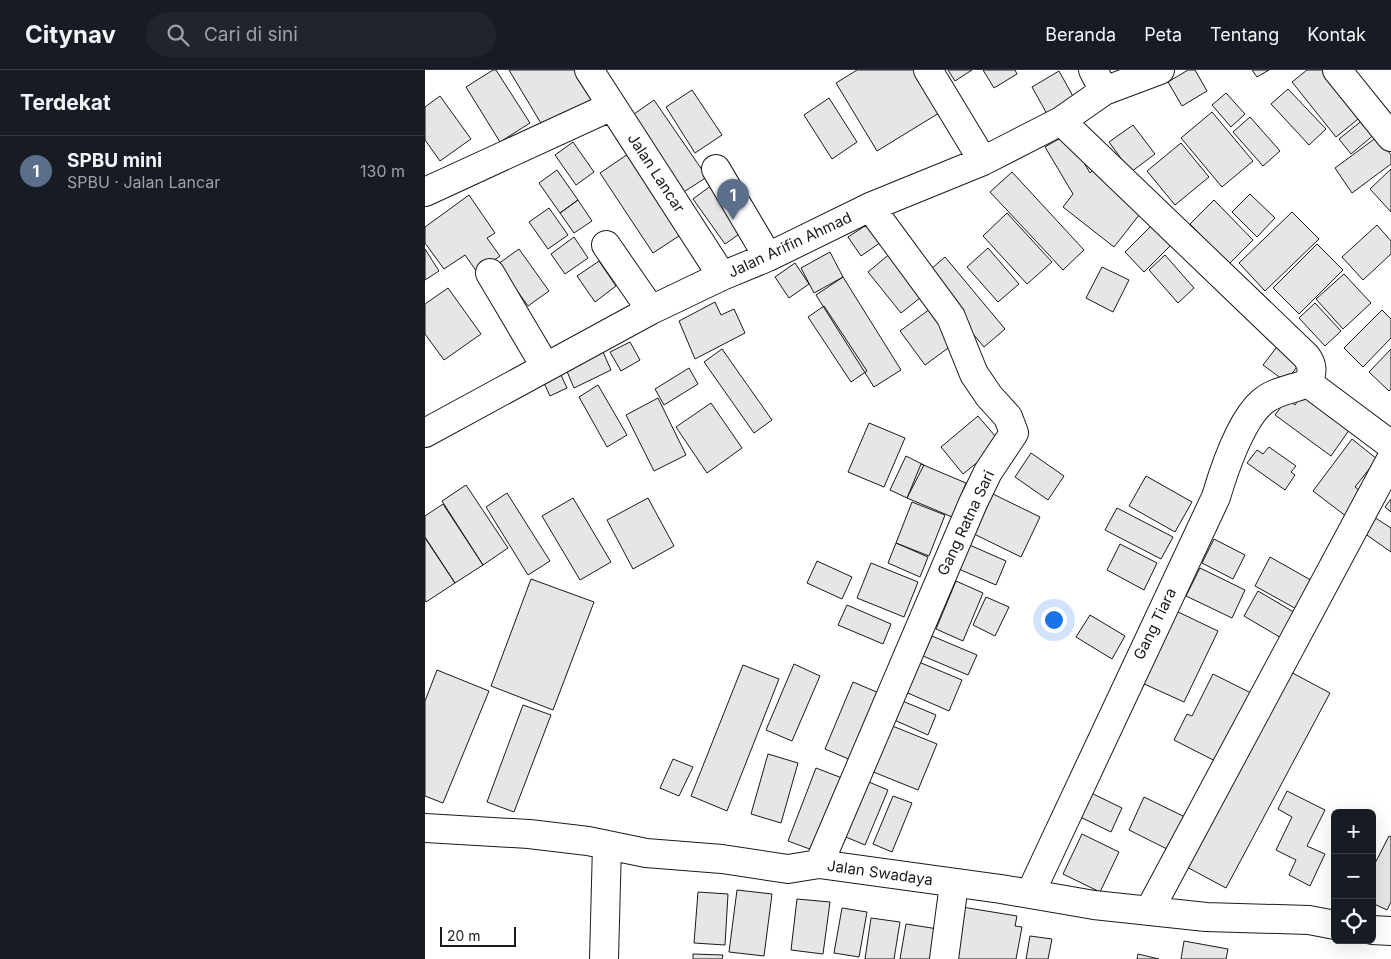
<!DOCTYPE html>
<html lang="id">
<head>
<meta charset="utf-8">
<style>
	:root { --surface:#171b24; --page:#20242c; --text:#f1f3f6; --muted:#9ea1a6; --line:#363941; --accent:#c62828 }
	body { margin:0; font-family:Inter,sans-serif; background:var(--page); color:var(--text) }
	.controls { position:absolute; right:15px; bottom:15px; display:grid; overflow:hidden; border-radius:8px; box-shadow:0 5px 20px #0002 }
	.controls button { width:45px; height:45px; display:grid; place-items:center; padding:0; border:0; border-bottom:1px solid var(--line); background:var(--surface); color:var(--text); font:25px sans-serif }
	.scale { position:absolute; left:15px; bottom:12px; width:76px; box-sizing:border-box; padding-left:5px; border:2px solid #1a1a1a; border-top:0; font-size:14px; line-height:18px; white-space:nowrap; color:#1a1a1a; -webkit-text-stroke:4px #fff; paint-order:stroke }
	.you { position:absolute; left:628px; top:549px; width:18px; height:18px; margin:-12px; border:4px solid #fff; border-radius:50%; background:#1a73e8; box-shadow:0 0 0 8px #1a73e833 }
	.badge { display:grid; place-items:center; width:32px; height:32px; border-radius:50%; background:var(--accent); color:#fff; font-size:16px; font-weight:700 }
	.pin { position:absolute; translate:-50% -41px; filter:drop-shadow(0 1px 2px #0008) }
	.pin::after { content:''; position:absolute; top:26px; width:18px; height:15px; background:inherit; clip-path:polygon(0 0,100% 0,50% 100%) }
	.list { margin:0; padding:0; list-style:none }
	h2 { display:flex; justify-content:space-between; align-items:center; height:65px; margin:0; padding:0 20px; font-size:21px }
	h2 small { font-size:16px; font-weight:400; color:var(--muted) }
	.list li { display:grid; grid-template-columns:32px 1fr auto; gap:15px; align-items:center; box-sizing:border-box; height:70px; padding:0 20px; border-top:1px solid var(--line) }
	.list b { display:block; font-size:19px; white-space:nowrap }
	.list p { margin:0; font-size:16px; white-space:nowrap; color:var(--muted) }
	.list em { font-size:16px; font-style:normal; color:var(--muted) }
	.icon { flex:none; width:28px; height:28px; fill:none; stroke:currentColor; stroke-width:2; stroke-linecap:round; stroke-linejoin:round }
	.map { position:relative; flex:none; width:966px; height:889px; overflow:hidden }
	header { display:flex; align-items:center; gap:30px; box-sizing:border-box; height:70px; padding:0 25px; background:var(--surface); border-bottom:1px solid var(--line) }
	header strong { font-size:24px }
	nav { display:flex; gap:28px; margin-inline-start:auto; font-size:18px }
	.search { width:350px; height:45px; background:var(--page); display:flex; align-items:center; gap:12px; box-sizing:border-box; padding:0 18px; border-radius:28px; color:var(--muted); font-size:19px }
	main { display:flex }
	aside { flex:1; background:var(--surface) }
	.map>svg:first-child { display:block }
	.building { fill:#e6e6e6; stroke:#1a1a1a }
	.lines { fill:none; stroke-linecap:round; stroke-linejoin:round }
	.minor-casing { stroke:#1a1a1a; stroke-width:30 }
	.minor { stroke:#fff; stroke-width:28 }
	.labels { text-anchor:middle; stroke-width:4; stroke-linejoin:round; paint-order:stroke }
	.street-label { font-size:15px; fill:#1a1a1a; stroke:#fff }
</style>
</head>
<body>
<header>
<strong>Citynav</strong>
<div class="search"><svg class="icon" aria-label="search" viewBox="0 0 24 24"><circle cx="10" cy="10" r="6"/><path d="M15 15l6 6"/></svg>Cari di sini</div>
<nav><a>Beranda</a><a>Peta</a><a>Tentang</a><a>Kontak</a></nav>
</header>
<main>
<aside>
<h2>Terdekat<small></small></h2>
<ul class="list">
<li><span class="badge" style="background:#5c6f8a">1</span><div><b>SPBU mini</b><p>SPBU · Jalan Lancar</p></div><em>130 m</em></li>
</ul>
</aside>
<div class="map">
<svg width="966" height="889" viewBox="0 0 966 889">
	<rect width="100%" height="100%" fill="#fff"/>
	<path class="building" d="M 68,0 L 71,0 L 105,53 L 75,72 L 41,17 Z
		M 84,0 L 155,0 L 172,27 L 120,60 Z
		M 432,0 L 494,0 L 519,40 L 452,81 L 411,13 Z
		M 523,0 L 547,0 L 530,11 Z
		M 558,0 L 590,0 L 592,4 L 569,18 Z
		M 763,0 L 770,0 L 782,21 L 757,36 L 743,12 Z
		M 827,0 L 844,0 L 832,7 Z
		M 882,0 L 903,0 L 938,45 L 911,67 L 867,12 Z
		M 634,1 L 649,28 L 622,44 L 607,17 Z
		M 863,19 L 901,59 L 884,75 L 846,34 Z
		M 267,20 L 297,65 L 270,83 L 241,37 Z
		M 801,23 L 820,44 L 806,57 L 787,35 Z
		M 15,26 L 46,69 L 15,91 L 0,70 L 0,37 Z
		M 404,28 L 432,72 L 407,89 L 379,45 Z
		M 229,30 L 282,107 L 254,125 L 202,49 Z
		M 787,42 L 828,91 L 797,117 L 756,68 Z
		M 825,47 L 855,81 L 838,96 L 808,62 Z
		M 939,49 L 951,63 L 926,84 L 914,69 Z
		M 708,55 L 730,84 L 706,102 L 684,72 Z
		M 642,64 L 665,103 L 668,100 L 718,140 L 689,177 L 638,137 L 648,124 L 620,77 Z
		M 952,67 L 966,85 L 966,94 L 927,123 L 910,98 Z
		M 148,72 L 169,102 L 151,115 L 130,85 Z
		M 756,73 L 784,107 L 750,135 L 722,101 Z
		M 206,82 L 260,162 L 228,183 L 175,103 Z
		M 966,99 L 966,142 L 945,119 Z
		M 132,100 L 153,130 L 135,143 L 114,113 Z
		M 587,102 L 659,180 L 638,200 L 565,122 Z
		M 291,112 L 323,158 L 300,174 L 268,129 Z
		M 825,124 L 850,148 L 832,167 L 807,142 Z
		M 44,125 L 70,163 L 62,168 L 75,186 L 52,202 L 40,185 L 19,199 L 0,173 L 0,157 Z
		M 153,130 L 167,151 L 149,163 L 135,143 Z
		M 789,130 L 828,170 L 804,194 L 765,154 Z
		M 124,138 L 143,165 L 123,179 L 104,152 Z
		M 867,142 L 894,169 L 840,221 L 814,193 Z
		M 582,143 L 627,192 L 602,214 L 558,166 Z
		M 731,151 L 750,171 L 719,202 L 700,182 Z
		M 446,152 L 459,170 L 436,186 L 423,167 Z
		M 952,155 L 966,171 L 966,184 L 938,210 L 917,187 Z
		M 149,167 L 163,188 L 140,204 L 126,184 Z
		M 892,174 L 918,200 L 874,244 L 848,218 Z
		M 563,178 L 594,214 L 573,232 L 542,197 Z
		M 0,179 L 14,201 L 0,210 Z
		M 94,179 L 124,221 L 103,236 L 73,194 Z
		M 405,182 L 418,207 L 389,223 L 376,198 Z
		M 467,182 L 500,224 L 476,243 L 443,202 Z
		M 740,185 L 769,218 L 753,233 L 724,200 Z
		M 520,187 L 580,259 L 559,277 L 499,205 Z
		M 174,191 L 191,216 L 170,232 L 152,206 Z
		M 370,193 L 384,214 L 364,228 L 350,207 Z
		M 677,197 L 704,210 L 688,242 L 661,228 Z
		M 919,204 L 946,233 L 918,259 L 891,229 Z
		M 418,207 L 476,300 L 449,317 L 391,225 Z
		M 23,218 L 56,264 L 19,290 L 0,264 L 0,234 Z
		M 290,232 L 296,245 L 309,239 L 320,263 L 270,289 L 254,251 Z
		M 890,233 L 916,261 L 900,276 L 874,248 Z
		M 399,236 L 442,301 L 426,312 L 383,247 Z
		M 505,239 L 530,273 L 500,295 L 475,261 Z
		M 957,240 L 966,249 L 966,268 L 938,297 L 919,278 Z
		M 205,272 L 215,290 L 196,301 L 185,282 Z
		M 854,274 L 876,291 L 861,312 L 838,295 Z
		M 297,279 L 347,350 L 329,363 L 279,292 Z
		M 966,279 L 966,319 L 964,321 L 944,302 Z
		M 178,282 L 186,300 L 149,318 L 141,299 Z
		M 264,298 L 273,314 L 239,335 L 230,319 Z
		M 136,305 L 142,318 L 125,326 L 119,313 Z
		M 173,315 L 202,365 L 182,377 L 154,327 Z
		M 879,322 L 927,356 L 906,386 L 850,345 L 862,329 L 870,335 Z
		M 233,328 L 261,385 L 229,401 L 201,345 Z
		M 286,333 L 317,378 L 282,403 L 251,357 Z
		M 553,346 L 576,373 L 538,404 L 516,377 Z
		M 444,353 L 480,368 L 459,417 L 423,402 Z
		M 927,369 L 952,389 L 930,417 L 943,427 L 926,450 L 888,421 Z
		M 844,377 L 871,396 L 866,402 L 870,405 L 860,420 L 822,393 L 832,380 L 838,384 Z
		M 606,383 L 639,406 L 623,430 L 590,407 Z
		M 481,386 L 499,395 L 482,428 L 465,420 Z
		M 496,394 L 541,413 L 527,447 L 482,428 Z
		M 721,406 L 767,432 L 750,462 L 704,436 Z
		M 41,415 L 83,478 L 58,495 L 17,431 Z
		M 82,423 L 125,491 L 103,505 L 61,437 Z
		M 568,424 L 615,447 L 596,487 L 549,464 Z
		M 148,428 L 186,492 L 155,510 L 117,446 Z
		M 223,428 L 249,476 L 208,499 L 182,450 Z
		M 966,429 L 966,442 L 960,437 Z
		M 487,432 L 520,445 L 504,486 L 471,473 Z
		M 18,434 L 58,495 L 30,513 L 0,467 L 0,446 Z
		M 692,438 L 748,467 L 736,489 L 680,460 Z
		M 949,447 L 966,458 L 966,482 L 939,463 Z
		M 0,468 L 30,513 L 1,532 L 0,530 Z
		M 789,469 L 820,485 L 808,509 L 777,493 Z
		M 471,473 L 503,487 L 495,507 L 463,493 Z
		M 540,473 L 581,491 L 571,515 L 529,497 Z
		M 695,474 L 732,493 L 719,520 L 682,500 Z
		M 845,487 L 891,513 L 875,541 L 830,516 Z
		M 392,491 L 427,507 L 417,529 L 382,513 Z
		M 446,493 L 493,512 L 479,547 L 432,528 Z
		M 775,498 L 820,520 L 807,548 L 761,526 Z
		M 106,509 L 169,532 L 128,640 L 66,616 Z
		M 531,511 L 558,523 L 538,571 L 511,559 Z
		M 833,521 L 872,544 L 858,569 L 819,546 Z
		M 561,527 L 584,537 L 570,566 L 548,555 Z
		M 422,535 L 466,554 L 458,574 L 413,555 Z
		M 751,541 L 793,561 L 759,632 L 717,613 Z
		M 665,545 L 700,566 L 687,589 L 651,567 Z
		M 507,566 L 552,585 L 543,605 L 498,586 Z
		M 489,590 L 537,610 L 524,641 L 476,620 Z
		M 369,594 L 395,606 L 367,671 L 341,660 Z
		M 318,595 L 354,609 L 302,741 L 266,726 Z
		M 12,600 L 64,621 L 18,733 L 0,726 L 0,631 Z
		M 862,600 L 905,623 L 801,818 L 758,795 Z
		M 788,604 L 832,626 L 798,695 L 749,670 L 762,644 L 767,646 Z
		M 428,612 L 454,623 L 426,690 L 400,679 Z
		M 475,630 L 511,645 L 503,665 L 467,649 Z
		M 98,635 L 126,645 L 89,742 L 62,732 Z
		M 465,655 L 512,674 L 493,720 L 446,701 Z
		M 343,684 L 373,693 L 356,753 L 326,744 Z
		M 248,689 L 268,697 L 254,726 L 235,718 Z
		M 391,698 L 417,708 L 390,781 L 363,771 Z
		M 439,710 L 463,720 L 440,775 L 416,765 Z
		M 660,720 L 697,738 L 686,762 L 649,744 Z
		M 862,721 L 900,740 L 882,776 L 900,784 L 885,816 L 864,805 L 871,790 L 851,780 L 867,747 L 853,739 Z
		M 468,726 L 487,733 L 467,782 L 448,774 Z
		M 719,727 L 762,748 L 746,781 L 704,760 Z
		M 657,764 L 694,782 L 675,822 L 638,804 Z
		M 964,766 L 966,767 L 966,832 L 962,840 L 947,833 L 947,799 Z
		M 312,820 L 347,824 L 339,886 L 304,882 Z
		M 273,822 L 303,824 L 300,875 L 269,873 Z
		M 372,829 L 405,832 L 398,884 L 366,880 Z
		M 537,837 L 592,846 L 590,856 L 597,857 L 591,889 L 530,889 Z
		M 417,838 L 442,842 L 434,887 L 409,883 Z
		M 446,848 L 475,852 L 469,889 L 440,889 Z
		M 481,854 L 513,859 L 508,889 L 475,889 Z
		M 605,866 L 627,869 L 623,889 L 601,889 Z
		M 759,871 L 803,879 L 801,889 L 756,889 Z
		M 268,884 L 298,885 L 297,889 L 268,889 Z
		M 713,884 L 734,889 L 712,889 Z"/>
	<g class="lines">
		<defs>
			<path id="minor" d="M 164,0 L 297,206
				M 503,0 L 558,91
				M 668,0 L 679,21
				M 912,0 L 966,67
				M 636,51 L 881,286 C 888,295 888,302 883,313
				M 291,99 L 343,187
				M 0,122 L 187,36
				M 181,175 L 226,240
				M 65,203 L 120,296
				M 883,313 L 966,375
				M 0,363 L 226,240 L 297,206 L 343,187 L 445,137 L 558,91 L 636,51 L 679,21 L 735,0
				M 0,758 L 104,764 L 163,771 L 221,783 L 297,789 L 363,799 L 394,794 L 576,819 L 669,835 L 781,847 L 884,850 L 910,855
				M 394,794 L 548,433 L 563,402 L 589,363 L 583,347 L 564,326 L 549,304 L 526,247 L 445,137
				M 605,824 L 791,427 C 799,400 816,350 837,332 C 849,321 869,319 883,313
				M 724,841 L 966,389
				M 947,860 L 966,861
				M 179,889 L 182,775
				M 519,889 L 529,814"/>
		</defs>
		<use href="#minor" class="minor-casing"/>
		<use href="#minor" class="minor"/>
	</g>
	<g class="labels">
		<g class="street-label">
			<text transform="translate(231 103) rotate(57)" y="5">Jalan Lancar</text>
			<text transform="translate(365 175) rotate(-25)" y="5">Jalan Arifin Ahmad</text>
			<text transform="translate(541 453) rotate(-65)" y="5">Gang Ratna Sari</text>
			<text transform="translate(730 554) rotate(-64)" y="5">Gang Tiara</text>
			<text transform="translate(455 803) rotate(8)" y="5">Jalan Swadaya</text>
		</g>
	</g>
</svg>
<div class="controls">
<button>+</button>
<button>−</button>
<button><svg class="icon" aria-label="locate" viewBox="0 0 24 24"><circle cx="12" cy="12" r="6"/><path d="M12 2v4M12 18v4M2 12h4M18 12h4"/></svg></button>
</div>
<div class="scale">20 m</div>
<div class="you"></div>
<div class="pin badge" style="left:308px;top:150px;background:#5c6f8a">1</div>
</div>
</main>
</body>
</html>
